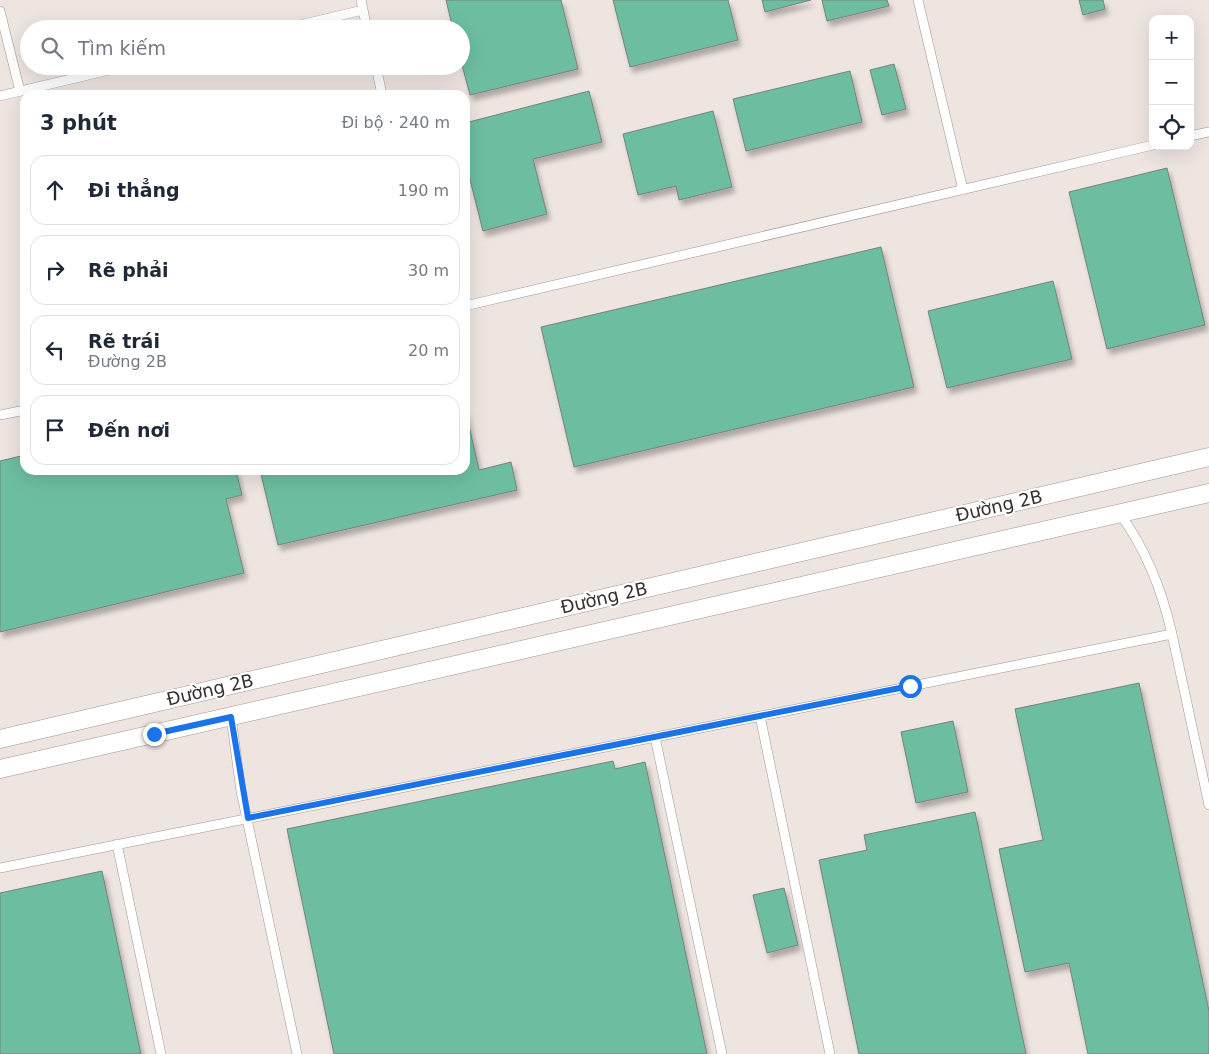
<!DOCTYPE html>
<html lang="vi">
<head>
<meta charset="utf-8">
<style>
	:root { --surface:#fff; --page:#f2f2f3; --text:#1f2937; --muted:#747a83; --line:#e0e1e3 }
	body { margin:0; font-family:"DejaVu Sans",sans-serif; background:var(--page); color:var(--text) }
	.controls { position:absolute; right:15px; top:15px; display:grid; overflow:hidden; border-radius:10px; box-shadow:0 5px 20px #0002 }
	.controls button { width:45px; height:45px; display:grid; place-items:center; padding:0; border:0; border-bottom:1px solid var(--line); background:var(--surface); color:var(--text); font:25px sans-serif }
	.stop { position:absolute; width:15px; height:15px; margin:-11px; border:4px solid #1a73e8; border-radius:50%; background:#fff }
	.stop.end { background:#1a73e8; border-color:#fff; box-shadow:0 1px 5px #0008 }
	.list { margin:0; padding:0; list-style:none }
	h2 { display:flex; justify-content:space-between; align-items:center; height:65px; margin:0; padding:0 20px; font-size:21px }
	h2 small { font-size:16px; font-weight:400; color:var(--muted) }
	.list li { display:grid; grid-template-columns:32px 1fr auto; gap:15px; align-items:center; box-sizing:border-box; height:70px; margin:0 10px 10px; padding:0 10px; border:1px solid var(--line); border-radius:15px }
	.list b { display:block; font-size:19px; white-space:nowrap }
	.list p { margin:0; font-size:16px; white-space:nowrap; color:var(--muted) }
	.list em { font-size:16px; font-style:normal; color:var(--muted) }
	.icon { flex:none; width:28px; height:28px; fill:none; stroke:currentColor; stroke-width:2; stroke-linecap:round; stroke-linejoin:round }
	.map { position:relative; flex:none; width:1209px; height:1054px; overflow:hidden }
	.search { position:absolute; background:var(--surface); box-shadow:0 5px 20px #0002; left:20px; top:20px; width:450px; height:55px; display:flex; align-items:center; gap:12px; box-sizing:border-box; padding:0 18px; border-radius:28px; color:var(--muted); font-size:19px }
	.panel { position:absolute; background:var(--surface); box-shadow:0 5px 20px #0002; left:20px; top:90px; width:450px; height:385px; border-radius:15px }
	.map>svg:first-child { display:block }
	.building { fill:#6dbea1; stroke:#78807d; filter:url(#shadow) }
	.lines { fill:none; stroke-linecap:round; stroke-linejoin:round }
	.service-casing { stroke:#9f9692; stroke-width:10 }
	.minor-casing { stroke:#9f9692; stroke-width:19 }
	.service { stroke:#fff; stroke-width:9 }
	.minor { stroke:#fff; stroke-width:18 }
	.route { stroke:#1a73e8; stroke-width:6 }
	.labels { text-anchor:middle; stroke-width:4.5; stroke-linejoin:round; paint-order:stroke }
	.street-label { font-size:18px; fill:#332f2e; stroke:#fff }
</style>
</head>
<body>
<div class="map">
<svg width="1209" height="1054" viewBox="0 0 1209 1054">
	<defs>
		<filter id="shadow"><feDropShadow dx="3" dy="5.5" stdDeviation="2.5" flood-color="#0004"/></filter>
	</defs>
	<rect width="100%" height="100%" fill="#eee5e1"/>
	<path class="building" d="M 446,0 L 561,0 L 578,69 L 470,95 L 461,61 L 461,29 L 453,29 Z
		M 613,0 L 728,0 L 738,40 L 630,67 Z
		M 762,0 L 811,0 L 765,12 Z
		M 822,0 L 887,0 L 889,6 L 827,21 Z
		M 1079,0 L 1103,0 L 1105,9 L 1083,15 Z
		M 894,64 L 906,109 L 882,115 L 870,70 Z
		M 850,71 L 862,122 L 746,151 L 733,99 Z
		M 589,91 L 602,142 L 533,159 L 547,214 L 483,231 L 465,160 L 465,123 Z
		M 713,111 L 732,187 L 679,200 L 676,186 L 638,195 L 623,134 Z
		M 1167,168 L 1205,325 L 1107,349 L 1069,192 Z
		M 881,247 L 914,387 L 574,467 L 541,327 Z
		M 1053,281 L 1072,359 L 947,388 L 928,311 Z
		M 465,408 L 479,470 L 511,462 L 517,490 L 278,545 L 260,470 L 465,470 Z
		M 25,455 L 25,470 L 236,470 L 242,495 L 226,499 L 244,573 L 0,632 L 0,461 Z
		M 1139,683 L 1209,1011 L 1209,1054 L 1088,1054 L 1069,963 L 1025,972 L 999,849 L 1043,840 L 1015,709 Z
		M 953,721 L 968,792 L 916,803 L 901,732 Z
		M 613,761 L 615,769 L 645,762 L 707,1054 L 334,1054 L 287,829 Z
		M 975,812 L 1026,1054 L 859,1054 L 819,860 L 867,850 L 864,835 Z
		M 102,871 L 141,1054 L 0,1054 L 0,893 Z
		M 784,888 L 798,945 L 767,953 L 753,895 Z"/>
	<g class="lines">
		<defs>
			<path id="service" d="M 361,0 L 367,29
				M 918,0 L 963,190
				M 0,11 L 20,91
				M 283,29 L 363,10
				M 376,66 L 382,95
				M 0,96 L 126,66
				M 1190,136 L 1209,132
				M 465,306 L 1153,145
				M 0,415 L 25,410
				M 1120,514 C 1147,551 1162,590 1172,634
				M 760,716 L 830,1054
				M 231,717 L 241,791 L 297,1054
				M 655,737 L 722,1054
				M 117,844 L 161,1054
				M 0,868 L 1172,634 L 1209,805"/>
			<path id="minor" d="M 0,739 L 1209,457
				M 0,769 L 1209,493"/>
		</defs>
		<use href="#service" class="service-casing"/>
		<use href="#minor" class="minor-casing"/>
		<use href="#service" class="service"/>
		<use href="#minor" class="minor"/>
	</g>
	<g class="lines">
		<path class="route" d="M 154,734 L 231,717 L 248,818 L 910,686"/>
	</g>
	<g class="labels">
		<g class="street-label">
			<text transform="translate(999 506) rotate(-13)" y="6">Đường 2B</text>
			<text transform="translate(604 598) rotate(-13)" y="6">Đường 2B</text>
			<text transform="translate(210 690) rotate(-13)" y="6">Đường 2B</text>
		</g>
	</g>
</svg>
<div class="controls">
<button>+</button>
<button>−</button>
<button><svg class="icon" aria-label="locate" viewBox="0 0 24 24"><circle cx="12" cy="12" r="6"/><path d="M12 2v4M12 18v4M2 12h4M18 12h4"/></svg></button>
</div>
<div class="stop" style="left:910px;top:686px"></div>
<div class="stop end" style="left:154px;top:734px"></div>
<div class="search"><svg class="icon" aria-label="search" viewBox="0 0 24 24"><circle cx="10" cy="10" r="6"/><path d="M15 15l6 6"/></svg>Tìm kiếm</div>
<section class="panel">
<h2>3 phút<small>Đi bộ · 240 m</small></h2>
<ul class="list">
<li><svg class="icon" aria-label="ahead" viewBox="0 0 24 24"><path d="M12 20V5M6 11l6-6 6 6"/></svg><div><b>Đi thẳng</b></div><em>190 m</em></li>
<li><svg class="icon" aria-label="right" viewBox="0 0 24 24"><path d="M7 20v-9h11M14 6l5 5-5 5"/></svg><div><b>Rẽ phải</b></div><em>30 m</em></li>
<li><svg class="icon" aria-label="left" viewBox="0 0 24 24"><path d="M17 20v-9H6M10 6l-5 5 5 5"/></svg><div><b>Rẽ trái</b><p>Đường 2B</p></div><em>20 m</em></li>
<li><svg class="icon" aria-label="arrive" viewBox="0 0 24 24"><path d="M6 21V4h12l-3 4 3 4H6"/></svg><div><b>Đến nơi</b></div></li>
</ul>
</section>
</div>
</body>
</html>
